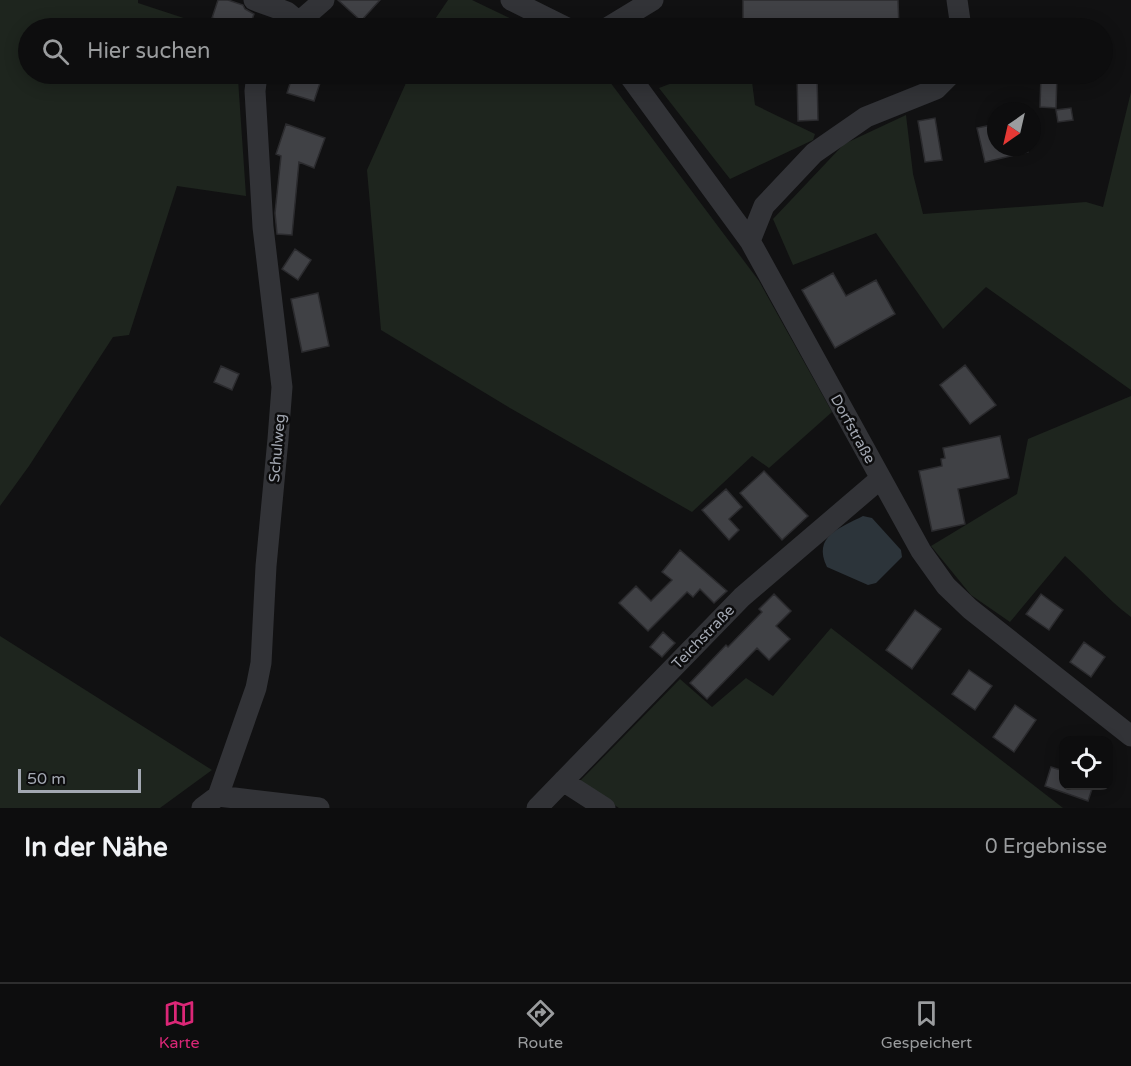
<!DOCTYPE html>
<html lang="de">
<head>
<meta charset="utf-8">
<style>
	:root { --surface:#0d0d0e; --page:#161617; --text:#f1f3f6; --muted:#9a9c9e; --line:#2d2d2e; --accent:#db2777 }
	body { margin:0; font-family:"Varela Round",sans-serif; background:var(--page); color:var(--text) }
	.controls { position:absolute; right:18px; bottom:18px; display:grid; overflow:hidden; border-radius:12px; box-shadow:0 3px 15px #0003 }
	.controls button { width:54px; height:54px; display:grid; place-items:center; padding:0; border:0; border-bottom:2px solid var(--line); background:var(--surface); color:var(--text); font:30px sans-serif }
	.compass { position:absolute; left:987px; top:102px; width:54px; height:54px; border-radius:50%; background:var(--surface); box-shadow:0 3px 15px #0003; rotate:214deg }
	.scale { position:absolute; left:18px; bottom:15px; width:123px; box-sizing:border-box; padding-left:6px; border:3px solid #a3a8b2; border-top:0; font-size:16px; line-height:21px; white-space:nowrap; color:#a3a8b2; -webkit-text-stroke:4px #0c0c0d; paint-order:stroke }
	.list { margin:0; padding:0; list-style:none }
	h2 { display:flex; justify-content:space-between; align-items:center; height:78px; margin:0; padding:0 24px; font-size:26px }
	h2 small { font-size:20px; font-weight:400; color:var(--muted) }
	.icon { flex:none; width:33px; height:33px; fill:none; stroke:currentColor; stroke-width:2; stroke-linecap:round; stroke-linejoin:round }
	.map { position:relative; flex:none; width:1131px; height:808px; overflow:hidden }
	.search { position:absolute; background:var(--surface); box-shadow:0 3px 15px #0003; left:18px; right:18px; top:18px; height:66px; display:flex; align-items:center; gap:15px; box-sizing:border-box; padding:0 21px; border-radius:33px; color:var(--muted); font-size:22px }
	.sheet { height:174px; background:var(--surface) }
	nav { display:flex; justify-content:space-around; align-items:center; box-sizing:border-box; height:84px; border-top:2px solid var(--line); background:var(--surface); font-size:16px; color:var(--muted) }
	nav a { display:grid; justify-items:center; gap:3px }
	nav .on { color:var(--accent) }
	.map>svg:first-child { display:block }
	.green { fill:#1e251e }
	.water { fill:#2c343a }
	.building { fill:#404145; stroke:#2b2b2e; stroke-width:1.5 }
	.lines { fill:none; stroke-linecap:round; stroke-linejoin:round }
	.minor { stroke:#323337; stroke-width:21 }
	.labels { text-anchor:middle; stroke-width:5; stroke-linejoin:round; paint-order:stroke }
	.street-label { font-size:15px; fill:#a3a8b2; stroke:#0c0c0d }
</style>
</head>
<body>
<div class="map">
<svg width="1131" height="808" viewBox="0 0 1131 808">
	<rect width="100%" height="100%" fill="#111112"/>
	<path class="green" d="M 0,0 L 138,0 L 138,3 L 214,28 L 28,28 L 28,74 L 239,74 L 238,79 L 246,196 L 177,186 L 129,335 L 113,337 L 29,466 L 0,506 Z
		M 448,0 L 472,0 L 530,28 L 429,28 Z
		M 410,74 L 604,74 L 759,281 L 832,412 L 769,468 L 752,456 L 692,512 L 510,408 L 381,330 L 367,170 Z
		M 696,74 L 751,74 L 755,105 L 815,134 L 813,140 L 730,179 L 659,88 Z
		M 1131,92 L 1131,390 L 986,287 L 943,329 L 876,233 L 793,265 L 773,219 L 844,144 L 906,115 L 913,174 L 923,214 L 1086,202 L 1103,207 Z
		M 1131,396 L 1131,617 C 1107,599 1088,576 1065,556 L 1010,622 L 971,595 L 931,546 L 1017,494 L 1028,439 Z
		M 831,628 L 1063,808 L 619,808 L 579,782 L 680,679 L 712,707 L 746,678 L 773,696 Z
		M 0,636 L 212,770 L 160,808 L 0,808 Z"/>
	<path class="water" d="M 863,516 L 872,518 L 901,550 L 902,557 L 876,583 L 868,585 L 827,567 C 812,536 840,528 863,516 Z"/>
	<path class="building" d="M 218,0 L 228,0 L 243,5 L 245,9 L 254,14 L 249,28 L 212,18 Z
		M 338,0 L 380,0 L 361,21 Z
		M 743,0 L 898,0 L 899,28 L 743,28 Z
		M 293,74 L 323,74 L 314,101 L 287,93 Z
		M 797,74 L 817,74 L 818,120 L 798,121 Z
		M 1041,74 L 1057,74 L 1056,108 L 1040,107 Z
		M 1071,108 L 1073,120 L 1058,122 L 1056,110 Z
		M 935,118 L 942,160 L 925,162 L 918,121 Z
		M 286,124 L 325,138 L 314,168 L 299,162 L 292,235 L 277,234 L 275,213 L 281,156 L 276,154 Z
		M 996,124 L 996,147 L 1028,147 L 1028,152 L 985,162 L 977,128 Z
		M 295,249 L 311,260 L 298,280 L 282,269 Z
		M 833,273 L 846,296 L 876,280 L 895,314 L 835,348 L 802,290 Z
		M 318,293 L 329,346 L 302,352 L 291,299 Z
		M 965,365 L 996,405 L 970,424 L 940,385 Z
		M 221,366 L 239,374 L 232,390 L 214,382 Z
		M 1000,436 L 1009,478 L 958,489 L 965,524 L 932,531 L 919,471 L 942,466 L 941,459 L 945,458 L 943,448 Z
		M 764,471 L 808,516 L 782,540 L 740,493 Z
		M 726,489 L 742,507 L 729,519 L 739,530 L 729,540 L 702,510 Z
		M 680,550 L 727,591 L 714,603 L 700,589 L 693,597 L 687,592 L 648,631 L 619,603 L 636,586 L 651,601 L 672,580 L 662,572 Z
		M 774,594 L 791,611 L 776,626 L 790,639 L 769,660 L 757,648 L 707,699 L 690,683 L 726,645 L 728,647 L 762,612 L 759,609 Z
		M 1041,594 L 1063,610 L 1049,630 L 1026,614 Z
		M 915,610 L 941,629 L 912,669 L 886,650 Z
		M 663,632 L 675,643 L 662,657 L 650,647 Z
		M 1084,642 L 1105,657 L 1091,677 L 1070,662 Z
		M 969,670 L 992,686 L 975,710 L 952,694 Z
		M 1015,705 L 1036,720 L 1014,752 L 993,737 Z
		M 1051,767 L 1064,771 L 1064,786 L 1093,786 L 1088,801 L 1045,786 Z"/>
	<g class="lines">
		<path class="minor" d="M 254,0 L 287,12 L 299,22
			M 511,0 L 567,28
			M 957,0 L 961,28
			M 292,28 L 324,0
			M 607,28 L 653,0
			M 628,74 L 750,241 L 921,551 L 946,586 L 970,609 L 1131,736
			M 750,241 L 764,206 L 814,153 L 866,117 L 936,89 L 951,74
			M 563,781 L 605,808
			M 218,796 L 319,808
			M 202,808 L 218,796 L 256,688 L 261,663 L 266,566 L 278,439 L 282,387 L 263,227 L 255,91 L 257,74
			M 537,808 L 742,597 L 880,479"/>
	</g>
	<g class="labels">
		<g class="street-label">
			<text transform="translate(853 429) rotate(61)" y="5">Dorfstraße</text>
			<text transform="translate(277 448) rotate(-85)" y="5">Schulweg</text>
			<text transform="translate(703 637) rotate(-46)" y="5">Teichstraße</text>
		</g>
	</g>
</svg>
<div class="controls">
<button><svg class="icon" aria-label="locate" viewBox="0 0 24 24"><circle cx="12" cy="12" r="6"/><path d="M12 2v4M12 18v4M2 12h4M18 12h4"/></svg></button>
</div>
<svg class="compass" viewBox="-18 -18 36 36"><path d="M0-13l5 13h-10z" fill="#e53935"/><path d="M0 13l5-13h-10z" fill="#9a9c9e"/></svg>
<div class="scale">50 m</div>
<div class="search"><svg class="icon" aria-label="search" viewBox="0 0 24 24"><circle cx="10" cy="10" r="6"/><path d="M15 15l6 6"/></svg>Hier suchen</div>
</div>
<section class="sheet">
<h2>In der Nähe<small>0 Ergebnisse</small></h2>
<ul class="list">
</ul>
</section>
<nav>
<a class="on"><svg class="icon" aria-label="map" viewBox="0 0 24 24"><path d="M3 6l6-2 6 2 6-2v14l-6 2-6-2-6 2zM9 4v14M15 6v14"/></svg>Karte</a>
<a><svg class="icon" aria-label="directions" viewBox="0 0 24 24"><path d="M12 3l9 9-9 9-9-9zM9 14v-3h6M13 9l2 2-2 2"/></svg>Route</a>
<a><svg class="icon" aria-label="saved" viewBox="0 0 24 24"><path d="M7 4h10v16l-5-4-5 4z"/></svg>Gespeichert</a>
</nav>
</body>
</html>
